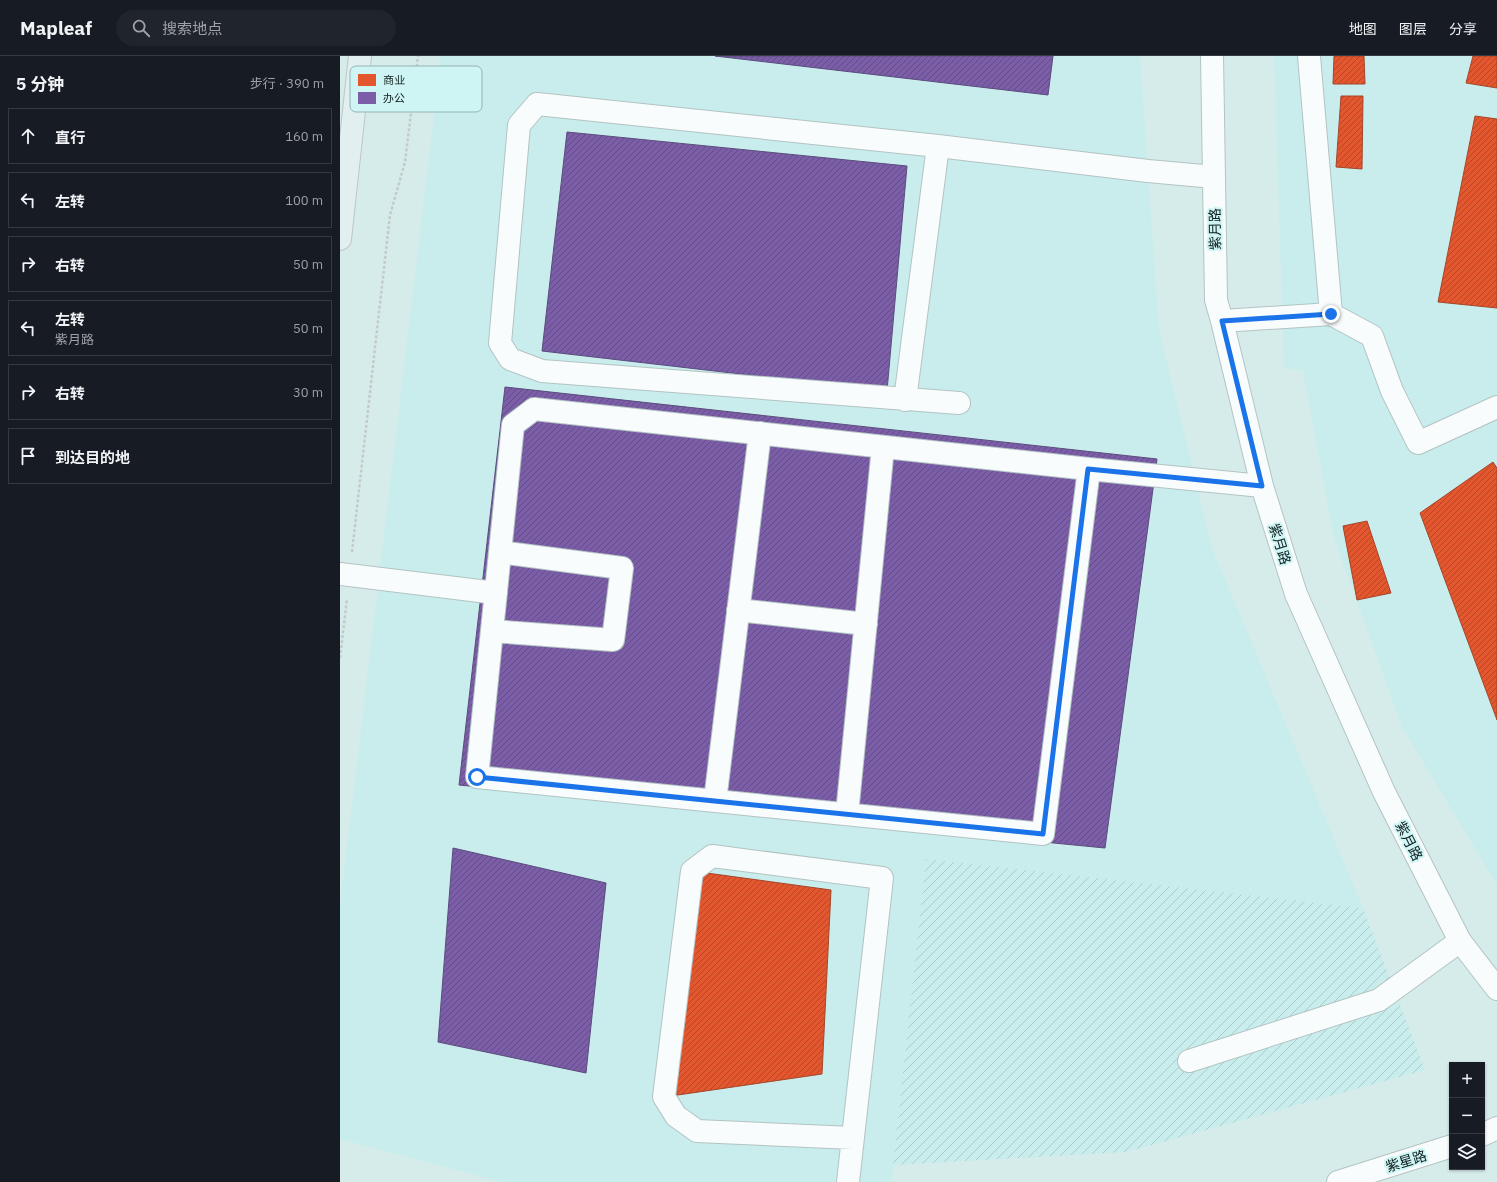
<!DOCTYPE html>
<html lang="zh">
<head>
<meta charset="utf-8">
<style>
	:root { --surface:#171b24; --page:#20242c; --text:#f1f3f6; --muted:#9ea1a6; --line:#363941 }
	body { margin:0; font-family:"IBM Plex Sans","Noto Sans SC",sans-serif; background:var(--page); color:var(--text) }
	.controls { position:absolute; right:12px; bottom:12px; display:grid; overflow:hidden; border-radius:0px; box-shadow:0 1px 3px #0004 }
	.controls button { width:36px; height:36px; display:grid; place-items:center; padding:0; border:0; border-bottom:1px solid var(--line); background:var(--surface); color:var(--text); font:20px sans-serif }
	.stop { position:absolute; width:12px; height:12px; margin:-9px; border:3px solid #1a73e8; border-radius:50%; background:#fff }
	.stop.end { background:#1a73e8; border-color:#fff; box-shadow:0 1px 4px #0008 }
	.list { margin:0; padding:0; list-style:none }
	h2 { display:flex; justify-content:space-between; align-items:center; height:52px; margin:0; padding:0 16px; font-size:17px }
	h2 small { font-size:13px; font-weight:400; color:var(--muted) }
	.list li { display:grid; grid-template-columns:26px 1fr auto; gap:12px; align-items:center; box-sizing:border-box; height:56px; margin:0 8px 8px; padding:0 8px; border:1px solid var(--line); border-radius:0px }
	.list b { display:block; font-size:15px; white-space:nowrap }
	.list p { margin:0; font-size:13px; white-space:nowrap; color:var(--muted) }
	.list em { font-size:13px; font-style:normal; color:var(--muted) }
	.icon { flex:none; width:22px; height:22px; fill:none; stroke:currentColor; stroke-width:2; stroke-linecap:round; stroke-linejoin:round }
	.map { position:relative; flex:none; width:1157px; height:1126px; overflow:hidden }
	header { display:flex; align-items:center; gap:24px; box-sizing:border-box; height:56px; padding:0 20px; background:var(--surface); border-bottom:1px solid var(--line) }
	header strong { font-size:19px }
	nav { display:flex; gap:22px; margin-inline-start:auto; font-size:14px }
	.search { width:280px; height:36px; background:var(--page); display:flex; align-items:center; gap:10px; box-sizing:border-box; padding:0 14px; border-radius:22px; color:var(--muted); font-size:15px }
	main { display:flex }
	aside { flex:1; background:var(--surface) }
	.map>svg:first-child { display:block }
	.built { fill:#c8edec }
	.industrial { fill:url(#industrial-furrows) }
	.shops { fill:url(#shops-hatch); stroke:#a44629 }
	.offices { fill:url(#offices-hatch); stroke:#5b4b7e }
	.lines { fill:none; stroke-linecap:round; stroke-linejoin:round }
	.minor-casing { stroke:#b3c3c3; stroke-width:24 }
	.major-casing { stroke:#bcc6c6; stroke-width:24 }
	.path { stroke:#c3cbca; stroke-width:2.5; stroke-dasharray:3 2; stroke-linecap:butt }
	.minor { stroke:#f9fcfc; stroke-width:22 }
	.major { stroke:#e1eff0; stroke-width:22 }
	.route { stroke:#1a73e8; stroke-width:5 }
	.labels { text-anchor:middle; stroke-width:4; stroke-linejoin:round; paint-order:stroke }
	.street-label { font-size:14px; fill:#101e1e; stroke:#cef4f3 }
	.key { fill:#cef4f3; stroke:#95b4b3; stroke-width:1 }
	.key-label { font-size:11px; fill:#101e1e }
</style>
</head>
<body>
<header>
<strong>Mapleaf</strong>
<div class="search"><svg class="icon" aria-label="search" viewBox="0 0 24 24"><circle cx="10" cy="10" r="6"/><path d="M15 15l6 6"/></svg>搜索地点</div>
<nav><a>地图</a><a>图层</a><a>分享</a></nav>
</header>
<main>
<aside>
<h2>5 分钟<small>步行 · 390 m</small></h2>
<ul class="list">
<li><svg class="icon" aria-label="ahead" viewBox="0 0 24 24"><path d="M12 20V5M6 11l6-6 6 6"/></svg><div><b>直行</b></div><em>160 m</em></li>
<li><svg class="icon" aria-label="left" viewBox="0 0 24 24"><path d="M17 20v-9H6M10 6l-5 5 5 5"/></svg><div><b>左转</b></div><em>100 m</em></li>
<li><svg class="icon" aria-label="right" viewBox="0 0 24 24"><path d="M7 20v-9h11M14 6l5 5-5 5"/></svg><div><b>右转</b></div><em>50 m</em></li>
<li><svg class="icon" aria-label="left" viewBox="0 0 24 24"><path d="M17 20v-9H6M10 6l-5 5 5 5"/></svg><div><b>左转</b><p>紫月路</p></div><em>50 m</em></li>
<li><svg class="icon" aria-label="right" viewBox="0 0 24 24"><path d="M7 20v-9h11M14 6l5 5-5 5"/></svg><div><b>右转</b></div><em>30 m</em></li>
<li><svg class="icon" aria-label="arrive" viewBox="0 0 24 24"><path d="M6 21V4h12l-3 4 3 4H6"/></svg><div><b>到达目的地</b></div></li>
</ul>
</aside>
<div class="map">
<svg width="1157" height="1126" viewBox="0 0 1157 1126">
	<defs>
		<pattern id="industrial-furrows" width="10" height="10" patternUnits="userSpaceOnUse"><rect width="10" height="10" fill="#c8edec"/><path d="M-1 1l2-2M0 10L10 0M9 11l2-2" fill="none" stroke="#abcbca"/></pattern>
		<pattern id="shops-hatch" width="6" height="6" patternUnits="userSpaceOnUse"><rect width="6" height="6" fill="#e4572e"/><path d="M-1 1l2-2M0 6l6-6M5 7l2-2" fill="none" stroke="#b74727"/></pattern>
		<pattern id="offices-hatch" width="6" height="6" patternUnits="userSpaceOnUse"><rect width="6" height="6" fill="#7b5ea7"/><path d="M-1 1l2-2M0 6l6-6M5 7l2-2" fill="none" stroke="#634d87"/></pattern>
	</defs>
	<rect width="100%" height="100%" fill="#d6eceb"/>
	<path class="built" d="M 101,0 L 800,0 L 819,274 L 872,492 L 1023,852 L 587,803 L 552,1126 L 162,1126 L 0,1083 L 0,849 Z
		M 934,0 L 1157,0 L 1157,829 L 1062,671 L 994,482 L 963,315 L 944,312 Z"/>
	<path class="industrial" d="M 586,803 L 1023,852 L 1085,1014 L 786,1096 L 553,1109 Z"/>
	<path class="shops" d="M 994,0 L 1024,0 L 1025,28 L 993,28 Z
		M 1133,0 L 1157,0 L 1157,32 L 1126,27 Z
		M 1001,40 L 1023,40 L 1022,113 L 996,111 Z
		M 1135,60 L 1157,63 L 1157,252 L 1098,246 Z
		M 1153,406 L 1157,412 L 1157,664 L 1080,457 Z
		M 298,431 L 378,431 L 353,713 L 170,724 L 194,578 L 273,584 Z
		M 583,445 L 680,463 L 679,743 L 531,731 Z
		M 748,461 L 781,464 L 774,606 L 734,604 Z
		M 1027,465 L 1051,537 L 1017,544 L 1003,470 Z
		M 420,577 L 488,580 L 457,688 L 453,723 L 391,718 Z
		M 352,815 L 491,834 L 482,1018 L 324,1041 Z"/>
	<path class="offices" d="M 375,0 L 713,0 L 708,39 Z
		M 227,76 L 567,110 L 547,335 L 202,295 Z
		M 165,331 L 817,403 L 765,792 L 119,729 Z
		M 113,792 L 266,827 L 246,1017 L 98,986 Z"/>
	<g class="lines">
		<defs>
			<path id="minor" d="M 872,0 L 876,244 L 882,265 L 922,430 L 956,538 L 1044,736 L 1120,885 L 1157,933
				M 969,0 L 991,258 L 1032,280 L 1052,335 L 1078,387 L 1157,351
				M 882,265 L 991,258
				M 565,344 L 598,90
				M 619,347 L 202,315 L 170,303 L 160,287 L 179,69 L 197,48 L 598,90 L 808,115 L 874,121
				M 749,413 L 703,778 L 137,721 L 173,369 L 194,353 L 749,413 L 922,430
				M 0,518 L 156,537
				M 398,554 L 526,568
				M 152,575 L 273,584 L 282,512 L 160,496
				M 375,745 L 420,377
				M 507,758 L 543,391
				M 849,1005 L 1039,944 L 1120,885
				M 1142,1079 L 1157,1072
				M 508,1126 L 542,822 L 372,800 L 352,815 L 324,1041 L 336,1060 L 357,1075 L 513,1082
				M 998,1126 L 1112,1090"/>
			<path id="major" d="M 0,183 L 20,0"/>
		</defs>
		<use href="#minor" class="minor-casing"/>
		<use href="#major" class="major-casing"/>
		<path class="path" d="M 12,496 L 50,159 L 65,106 L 78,0
			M 0,602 L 7,543"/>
		<use href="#minor" class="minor"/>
		<use href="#major" class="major"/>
	</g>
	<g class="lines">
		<path class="route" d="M 137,721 L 703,778 L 748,413 L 922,430 L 882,265 L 991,258"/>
	</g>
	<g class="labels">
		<g class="street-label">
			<text transform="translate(875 173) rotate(-91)" y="5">紫月路</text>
			<text transform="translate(940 488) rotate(73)" y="5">紫月路</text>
			<text transform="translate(1069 785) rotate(63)" y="5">紫月路</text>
			<text transform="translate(1066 1105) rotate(-17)" y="5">紫星路</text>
		</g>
	</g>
	<rect x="10" y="10" width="132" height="46" rx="6" class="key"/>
	<rect x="18" y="18" width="18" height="12" fill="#e4572e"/>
	<rect x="18" y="36" width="18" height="12" fill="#7b5ea7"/>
	<g class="key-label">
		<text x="43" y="28">商业</text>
		<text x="43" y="46">办公</text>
	</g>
</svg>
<div class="controls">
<button>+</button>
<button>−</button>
<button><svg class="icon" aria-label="layers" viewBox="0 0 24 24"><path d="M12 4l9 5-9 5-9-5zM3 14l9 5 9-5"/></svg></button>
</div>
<div class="stop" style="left:137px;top:721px"></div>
<div class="stop end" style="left:991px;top:258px"></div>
</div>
</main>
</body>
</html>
